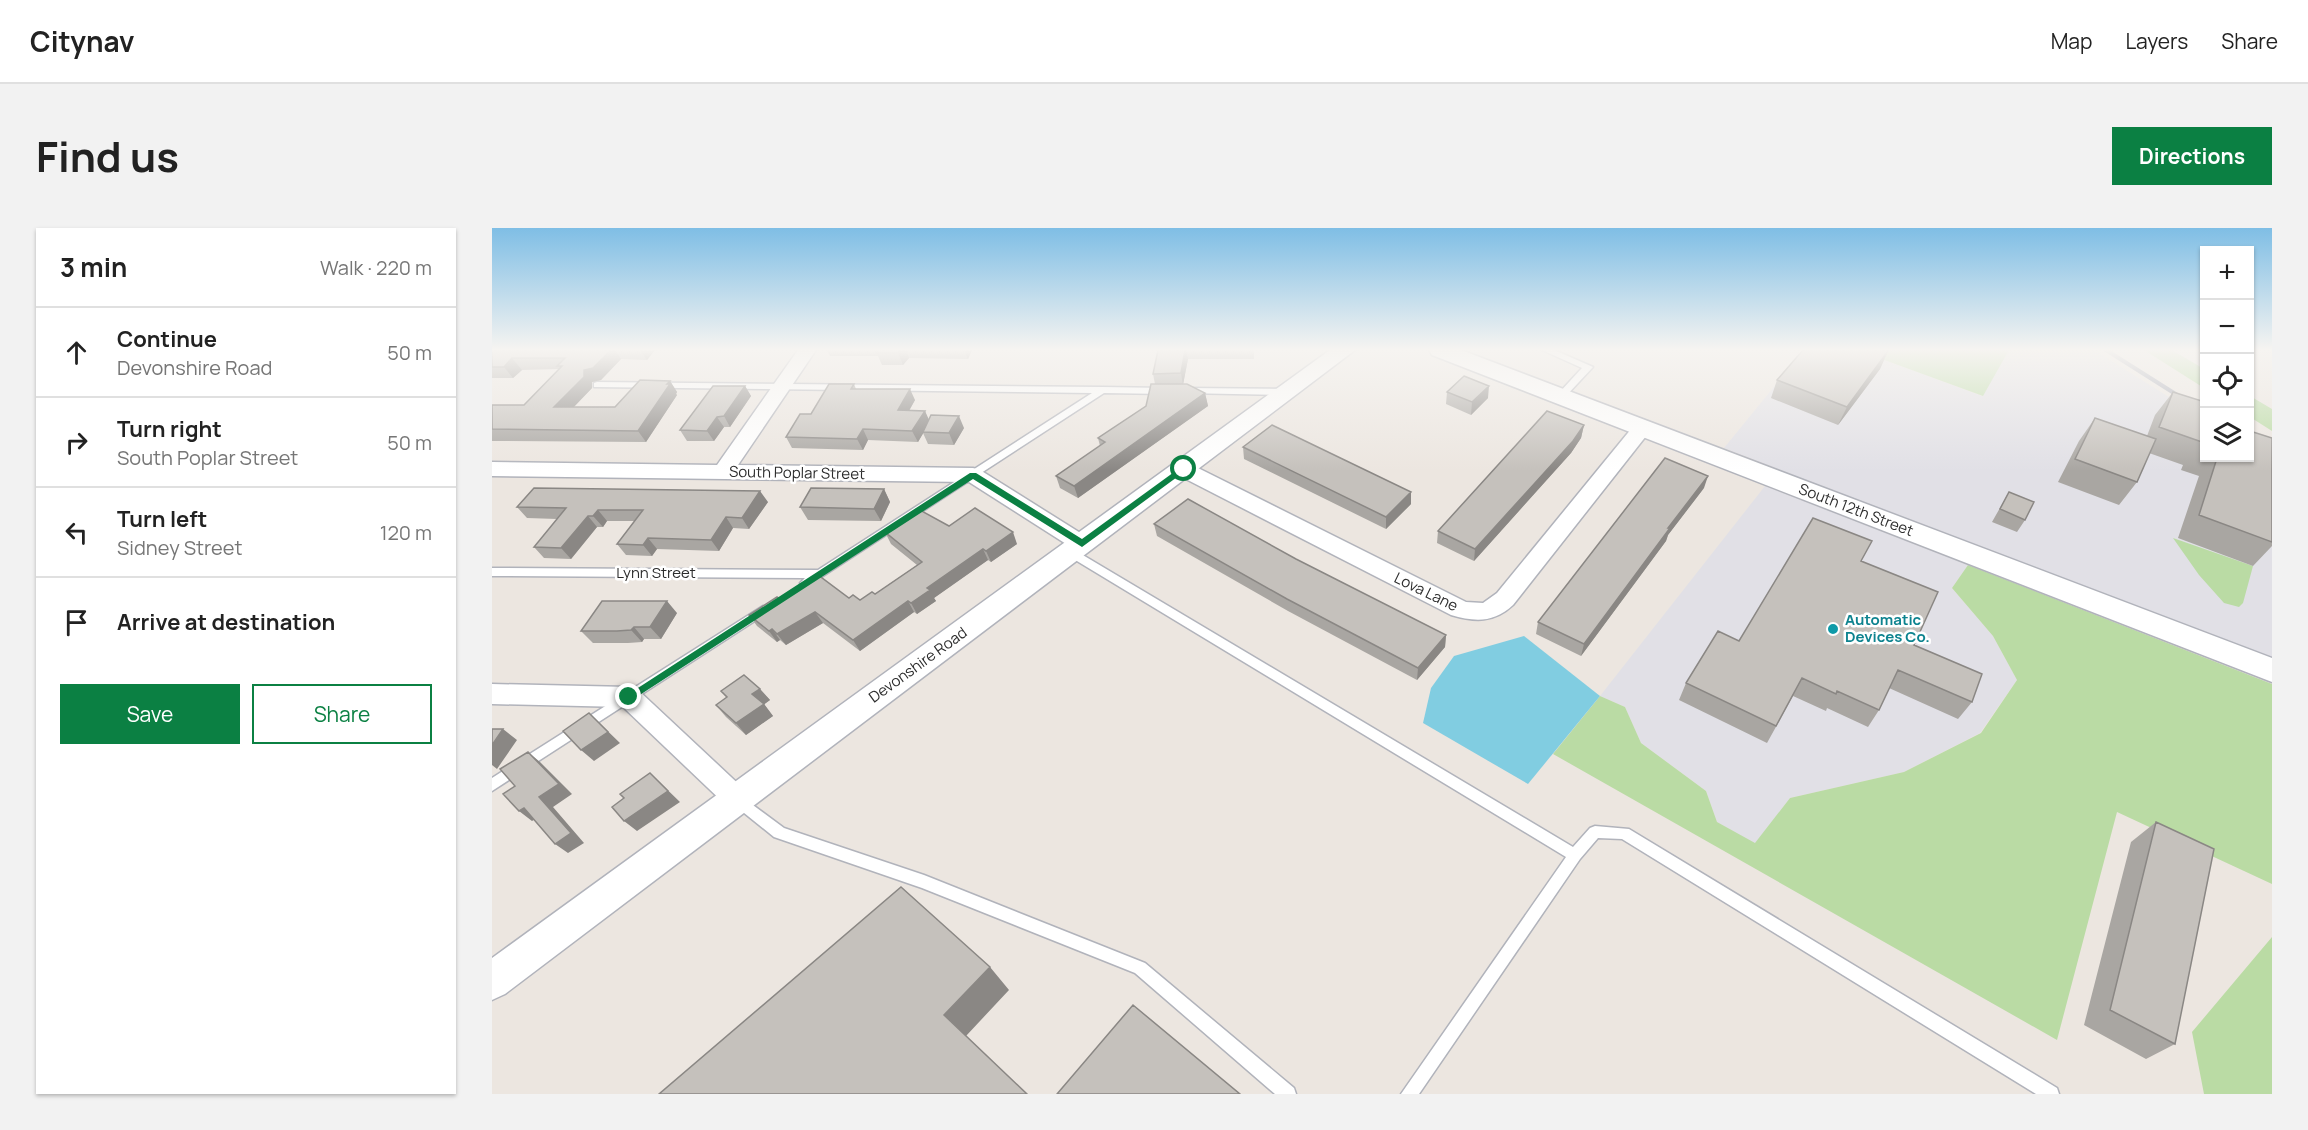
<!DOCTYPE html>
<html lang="en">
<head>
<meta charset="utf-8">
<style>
	:root { --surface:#fff; --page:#f2f2f2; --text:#222; --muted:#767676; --line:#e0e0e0; --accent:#0b8043 }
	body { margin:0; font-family:Manrope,sans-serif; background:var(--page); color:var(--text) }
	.controls { position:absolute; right:18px; top:18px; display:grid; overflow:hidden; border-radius:0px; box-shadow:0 2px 4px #0004 }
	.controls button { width:54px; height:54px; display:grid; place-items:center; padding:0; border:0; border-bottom:2px solid var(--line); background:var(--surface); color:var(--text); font:30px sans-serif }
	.stop { position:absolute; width:18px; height:18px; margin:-14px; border:4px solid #0b8043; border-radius:50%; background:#fff }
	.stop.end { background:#0b8043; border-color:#fff; box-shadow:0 2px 6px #0008 }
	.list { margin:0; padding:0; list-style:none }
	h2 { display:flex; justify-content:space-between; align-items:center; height:78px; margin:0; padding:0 24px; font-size:26px }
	h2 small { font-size:20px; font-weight:400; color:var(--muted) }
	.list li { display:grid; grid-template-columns:39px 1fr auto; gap:18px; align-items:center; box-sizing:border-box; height:90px; padding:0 24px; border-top:2px solid var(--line) }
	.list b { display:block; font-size:22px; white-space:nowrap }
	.list p { margin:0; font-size:20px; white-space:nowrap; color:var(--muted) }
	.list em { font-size:20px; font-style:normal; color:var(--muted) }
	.actions { display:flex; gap:12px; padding:18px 24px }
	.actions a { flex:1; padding:14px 0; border:2px solid var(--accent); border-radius:0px; text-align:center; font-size:21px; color:var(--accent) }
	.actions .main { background:var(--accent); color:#fff }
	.icon { flex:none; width:33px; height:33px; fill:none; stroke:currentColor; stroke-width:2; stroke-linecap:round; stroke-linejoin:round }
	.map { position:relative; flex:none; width:1780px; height:866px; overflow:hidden; border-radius:0px }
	header { display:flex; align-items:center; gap:36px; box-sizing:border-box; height:84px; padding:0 30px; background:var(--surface); border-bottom:2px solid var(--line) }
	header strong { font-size:28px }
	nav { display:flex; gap:33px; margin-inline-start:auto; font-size:21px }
	.intro { display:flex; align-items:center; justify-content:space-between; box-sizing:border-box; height:144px; padding:0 36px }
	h1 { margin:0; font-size:42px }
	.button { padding:15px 27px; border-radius:0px; background:var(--accent); color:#fff; font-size:21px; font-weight:700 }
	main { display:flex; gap:36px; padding:0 36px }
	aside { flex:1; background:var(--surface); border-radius:0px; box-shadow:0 2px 4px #0004 }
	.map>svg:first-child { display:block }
	.industrial { fill:#e1e0e6 }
	.green { fill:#badba4 }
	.water { fill:#81cde1 }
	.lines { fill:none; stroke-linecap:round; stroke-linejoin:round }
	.service-casing { stroke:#b1b3bb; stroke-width:3 }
	.minor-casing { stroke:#b1b3bb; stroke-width:3 }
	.tertiary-casing { stroke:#b1b3bb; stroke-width:3 }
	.service { fill:#fff; fill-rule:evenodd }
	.minor { fill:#fff; fill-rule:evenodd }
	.tertiary { fill:#fff; fill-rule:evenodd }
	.rail { stroke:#a4a7b4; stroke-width:4 }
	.wall { fill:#a9a6a2 }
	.shaded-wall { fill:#8a8784 }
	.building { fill:#c5c1bc; stroke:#8a8784; stroke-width:1.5 }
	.route { fill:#0b8043 }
	.culture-dot { fill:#0f9aa8; stroke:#fff; stroke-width:2 }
	.labels { text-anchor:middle; stroke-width:5; stroke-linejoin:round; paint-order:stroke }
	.street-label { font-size:15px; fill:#2c2c2c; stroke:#fff }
	.culture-label { font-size:15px; font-weight:bold; fill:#0d838f; stroke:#fff; text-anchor:start }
</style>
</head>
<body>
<header>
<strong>Citynav</strong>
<nav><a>Map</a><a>Layers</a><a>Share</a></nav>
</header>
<div class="intro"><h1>Find us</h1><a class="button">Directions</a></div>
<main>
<aside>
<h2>3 min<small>Walk · 220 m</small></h2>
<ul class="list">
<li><svg class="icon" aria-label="ahead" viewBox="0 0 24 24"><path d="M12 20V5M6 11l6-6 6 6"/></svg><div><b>Continue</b><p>Devonshire Road</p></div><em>50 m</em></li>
<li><svg class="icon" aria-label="right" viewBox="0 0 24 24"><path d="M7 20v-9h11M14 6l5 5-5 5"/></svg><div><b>Turn right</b><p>South Poplar Street</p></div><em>50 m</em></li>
<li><svg class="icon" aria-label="left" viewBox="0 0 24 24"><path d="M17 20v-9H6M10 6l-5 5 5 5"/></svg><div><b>Turn left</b><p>Sidney Street</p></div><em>120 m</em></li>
<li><svg class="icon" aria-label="arrive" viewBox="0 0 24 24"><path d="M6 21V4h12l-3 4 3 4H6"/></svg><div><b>Arrive at destination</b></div></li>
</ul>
<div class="actions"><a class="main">Save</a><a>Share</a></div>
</aside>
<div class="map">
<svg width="1780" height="866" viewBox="0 0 1780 866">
	<rect width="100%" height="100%" fill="#ece6e0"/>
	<path class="industrial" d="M 1312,122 L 1365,122 L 1490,168 L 1517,122 L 1602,122 L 1712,191 L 1712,230 L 1758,230 L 1780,233 L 1780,433 L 1232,220 Z
		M 1273,258 L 1476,337 L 1460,360 L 1501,408 L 1525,452 L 1488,505 L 1412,544 L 1298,570 L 1263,616 L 1225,594 L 1214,563 L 1149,515 L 1133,479 L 1108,468 Z"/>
	<path class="green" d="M 1365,122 L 1517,122 L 1491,168 Z
		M 1652,122 L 1680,122 L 1712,141 L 1712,160 Z
		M 1758,168 L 1780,181 L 1780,203 L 1758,189 Z
		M 1681,310 L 1761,338 L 1751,375 L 1747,379 L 1732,375 L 1707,347 Z
		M 1476,337 L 1780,456 L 1780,656 L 1625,584 L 1565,812 L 1061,526 L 1108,468 L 1133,479 L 1149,515 L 1214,563 L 1225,594 L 1263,615 L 1298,570 L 1412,544 L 1489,505 L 1525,452 L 1501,408 L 1460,360 Z
		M 1780,709 L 1780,866 L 1712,866 L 1700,804 Z"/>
	<path class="water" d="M 1032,408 L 1108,468 L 1036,556 L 931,495 L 939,460 L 962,428 Z"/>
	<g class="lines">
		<defs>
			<path id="service" d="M 1050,122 L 1062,122 L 1101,139 L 1072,170 L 1066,170 L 1066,166 L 1090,140 Z
				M 105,154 L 611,159 L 674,160 L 679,163 L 674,166 L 612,165 L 314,359 L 308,355 L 313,350 L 0,348 L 0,340 L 326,342 L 600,165 L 102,159 L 102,155 Z
				M 694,160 L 795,161 L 800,164 L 795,167 L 691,165 L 691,161 Z
				M 579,320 L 1081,619 L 1098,600 L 1103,598 L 1137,601 L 1565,860 L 1567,866 L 1544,866 L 1130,611 L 1106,610 L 1088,631 L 927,866 L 909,866 L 1074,629 L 575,327 L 574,324 L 575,321 Z
				M 271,378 L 277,382 L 275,385 L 0,563 L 0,550 Z
				M 246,566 L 292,600 L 432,647 L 653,735 L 802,860 L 804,866 L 783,866 L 643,745 L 430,660 L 282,609 L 241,576 L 239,572 L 241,568 Z"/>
			<path id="minor" d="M 306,122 L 324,122 L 246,237 L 481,240 L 488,242 L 598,311 L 601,316 L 598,321 L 590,324 L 582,321 L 477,254 L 0,248 L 0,234 L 225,237 Z
				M 1151,193 L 1158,195 L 1161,199 L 1158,203 L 1021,377 C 1002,395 983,394 959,387 L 684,246 L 681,241 L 684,236 L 691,234 L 698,236 L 974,374 L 991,375 L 1005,365 L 1144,195 Z
				M 0,456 L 137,459 L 146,462 L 254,563 L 258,571 L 254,579 L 245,583 L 236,579 L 131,479 L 0,476 Z"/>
			<path id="tertiary" d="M 838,122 L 863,122 L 13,766 L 0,772 L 0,730 Z
				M 937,122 L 969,122 L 1780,430 L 1780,454 L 940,127 Z"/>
		</defs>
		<use href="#service" class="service-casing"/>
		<use href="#minor" class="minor-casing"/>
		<use href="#tertiary" class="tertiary-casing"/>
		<use href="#service" class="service"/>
		<use href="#minor" class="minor"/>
		<use href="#tertiary" class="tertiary"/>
		<path class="rail" d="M 1614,122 L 1712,184"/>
	</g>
	<path class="wall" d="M 0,122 L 163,122 L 155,132 L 129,131 L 109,152 L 100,154 L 100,160 L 82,179 L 123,179 L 178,153 L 185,164 L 184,166 L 185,167 L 154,214 L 0,213 L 0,177 L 32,177 L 67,141 L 30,142 L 21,150 L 0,150 Z
		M 335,122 L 480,122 L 476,131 L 417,130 L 411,137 L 390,137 L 386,128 L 338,128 Z
		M 666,122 L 762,122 L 762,131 L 696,131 L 691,156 L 713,165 L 716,178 L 586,270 L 568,260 L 564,248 L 608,218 L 606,210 L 654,178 L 663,156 L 661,146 Z
		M 1396,123 L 1388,141 L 1346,197 L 1279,170 L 1285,152 Z
		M 362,156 L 364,161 L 423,172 L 417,183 L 433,183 L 436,192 L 472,200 L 462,217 L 436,216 L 431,205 L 426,214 L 376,212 L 371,222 L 300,220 L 294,209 L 319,186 Z
		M 253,158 L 259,168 L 238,199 L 232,199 L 222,213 L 195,213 L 188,202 Z
		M 955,164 L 996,170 L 979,187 L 954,176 Z
		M 1681,164 L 1713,174 L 1713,230 L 1758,230 L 1780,210 L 1780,318 L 1761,338 L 1686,310 L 1707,248 L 1689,242 L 1691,237 L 1657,225 L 1645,254 L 1627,277 L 1566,254 L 1587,213 L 1603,190 L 1655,208 L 1663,187 Z
		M 1092,197 L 1089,210 L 1079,225 L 982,333 L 945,315 L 946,303 Z
		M 751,219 L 919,264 L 919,276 L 894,301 L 752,231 Z
		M 1212,260 L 1176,307 L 1174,313 L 1089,428 L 1044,406 L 1046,394 Z
		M 392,261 L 398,274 L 389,293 L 316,292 L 308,279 Z
		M 1517,264 L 1533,292 L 1525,304 L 1500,294 Z
		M 276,274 L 257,301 L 241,300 L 227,323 L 165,321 L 160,328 L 134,327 L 125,316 L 143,293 L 115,293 L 111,299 L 105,299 L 79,331 L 52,330 L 42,319 L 65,291 L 35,290 L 25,279 Z
		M 662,296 L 804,331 L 954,407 L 953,419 L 925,452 L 796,383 L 665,308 Z
		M 457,298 L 525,316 L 499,334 L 496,332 L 442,370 L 444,373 L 425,386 L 422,384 L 368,423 L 331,395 L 294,417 L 288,412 L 285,414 L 265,398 L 257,387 L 288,371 L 357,370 L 368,372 L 383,366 L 425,337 L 399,316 L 393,304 Z
		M 1369,333 L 1422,417 L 1480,474 L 1466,491 L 1397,460 L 1387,482 L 1376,499 L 1335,480 L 1334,483 L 1301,468 L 1275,515 L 1187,472 L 1194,455 L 1247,413 Z
		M 185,385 L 169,411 L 152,411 L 150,414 L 136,415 L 101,415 L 89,403 Z
		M 268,461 L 278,472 L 272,476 L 281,488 L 254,507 L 234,489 L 224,477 L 235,470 L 229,463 Z
		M 1664,594 L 1683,816 L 1654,831 L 1592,797 L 1639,614 Z"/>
	<path class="shaded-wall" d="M 119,122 L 123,122 L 129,131 L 109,152 L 100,154 L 100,160 L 71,190 L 62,179 L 92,142 Z
		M 148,122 L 163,122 L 155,132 Z
		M 408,122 L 414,122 L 417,130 L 411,137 L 406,125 Z
		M 472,122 L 480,122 L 476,131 Z
		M 693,122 L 694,122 L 696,131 L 691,157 L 689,145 Z
		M 1396,123 L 1388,141 L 1346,197 L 1355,179 Z
		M 20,130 L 30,142 L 21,150 L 12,139 Z
		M 178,153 L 185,164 L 184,166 L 185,167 L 154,214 L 146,203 Z
		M 253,158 L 259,168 L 238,199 L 232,188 Z
		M 997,158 L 996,170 L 979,187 L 980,174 Z
		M 418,161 L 423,172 L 411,193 L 406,182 Z
		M 713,165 L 716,178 L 586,270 L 582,258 Z
		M 433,183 L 438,194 L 426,214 L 420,203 Z
		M 467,188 L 472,200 L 462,217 L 457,205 Z
		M 225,189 L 232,199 L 222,213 L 215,203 Z
		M 1092,197 L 1089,210 L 1079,225 L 982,333 L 983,321 Z
		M 371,201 L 376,212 L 371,222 L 365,211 Z
		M 1216,248 L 1212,260 L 1176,307 L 1174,313 L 1089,428 L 1092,416 L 1176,300 Z
		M 392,261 L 398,274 L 389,293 L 382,281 Z
		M 268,263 L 276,274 L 257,301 L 250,290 Z
		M 919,264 L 919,276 L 894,301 L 894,289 Z
		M 106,282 L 115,293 L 111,299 L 101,288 Z
		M 96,288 L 105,299 L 79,331 L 69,320 Z
		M 234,289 L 241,300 L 227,323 L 219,312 Z
		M 521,304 L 525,316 L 499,334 L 494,323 Z
		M 156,310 L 165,321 L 160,328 L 151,317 Z
		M 491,321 L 496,332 L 442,370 L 444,373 L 425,386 L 419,375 L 435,360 Z
		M 175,373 L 185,385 L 169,411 L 158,399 Z
		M 416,373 L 422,384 L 368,423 L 361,412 Z
		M 323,384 L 331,395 L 294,417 L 285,406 Z
		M 142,399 L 152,411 L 150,414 L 139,402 Z
		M 280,401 L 288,412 L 285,414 L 277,403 Z
		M 954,407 L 953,419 L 925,452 L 926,440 Z
		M 268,461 L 278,472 L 270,478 L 260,466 Z
		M 272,476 L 281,488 L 254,507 L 244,495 Z
		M 97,485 L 128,515 L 102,533 L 89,522 Z
		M 11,501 L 25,512 L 5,541 L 0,537 L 0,517 Z
		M 36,524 L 48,534 L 80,566 L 61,579 L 92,615 L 76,625 L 63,616 L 47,569 Z
		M 158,545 L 188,574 L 145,603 L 132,593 Z
		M 32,580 L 45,590 L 40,593 L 27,583 Z
		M 498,739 L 517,762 L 474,808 L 452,787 Z"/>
	<path class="building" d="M 0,122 L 119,122 L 101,140 L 92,142 L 92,149 L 62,179 L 123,179 L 148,152 L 178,153 L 175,156 L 178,156 L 146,203 L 0,201 L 0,177 L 32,177 L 70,138 L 65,138 L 73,130 L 20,130 L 12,139 L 0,139 Z
		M 386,122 L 408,122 L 406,125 L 385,125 Z
		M 666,122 L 693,122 L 689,145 L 661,146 Z
		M 1311,122 L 1393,122 L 1396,123 L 1355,179 L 1285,152 Z
		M 972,148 L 997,158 L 980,174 L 955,164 Z
		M 337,156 L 362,156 L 359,161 L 418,161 L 406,182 L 433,183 L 420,203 L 371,201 L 365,211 L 294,209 L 308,186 L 319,186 Z
		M 659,156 L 695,156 L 713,165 L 582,258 L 564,248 L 613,214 L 606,210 L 654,178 Z
		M 221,158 L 253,158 L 232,188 L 225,189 L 215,203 L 188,202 Z
		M 1681,164 L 1713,174 L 1713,220 L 1709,219 L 1710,214 L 1667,199 Z
		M 1055,183 L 1092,197 L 1081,213 L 983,321 L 946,303 Z
		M 439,187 L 467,188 L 457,205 L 431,204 Z
		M 1603,190 L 1664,211 L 1645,254 L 1583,231 Z
		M 780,197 L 919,264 L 894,289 L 751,219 Z
		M 1758,203 L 1780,210 L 1780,314 L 1707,287 L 1725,230 L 1758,230 Z
		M 1173,230 L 1216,248 L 1176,300 L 1178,300 L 1092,416 L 1046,394 Z
		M 42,260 L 268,263 L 250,290 L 234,289 L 219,312 L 156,310 L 151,317 L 125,316 L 151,282 L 106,282 L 101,288 L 96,288 L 69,320 L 42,319 L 74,280 L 25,279 Z
		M 319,260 L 392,261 L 382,281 L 308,279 Z
		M 1517,264 L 1542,274 L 1533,292 L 1508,281 Z
		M 696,271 L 804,331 L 954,407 L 926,440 L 795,371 L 662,296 Z
		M 483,280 L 521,304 L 494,323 L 491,321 L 435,360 L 438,362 L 419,375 L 416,373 L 361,412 L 323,384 L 285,406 L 280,401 L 277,403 L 257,387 L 285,369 L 288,371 L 326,347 L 357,370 L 361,367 L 368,372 L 380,364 L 383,366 L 430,334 L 393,304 L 428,282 L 457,298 Z
		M 1321,290 L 1380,313 L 1369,333 L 1446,364 L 1422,417 L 1490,446 L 1480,474 L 1406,442 L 1387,482 L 1345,463 L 1344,466 L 1310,450 L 1284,498 L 1194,455 L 1226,403 L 1247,413 Z
		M 110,373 L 175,373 L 158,399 L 142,399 L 139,402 L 125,403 L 89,403 Z
		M 252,447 L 268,461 L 260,466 L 272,476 L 244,495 L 224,477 L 235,469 L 229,463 Z
		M 97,485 L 116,504 L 89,522 L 71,503 Z
		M 0,501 L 11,501 L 0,517 Z
		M 36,524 L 67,556 L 47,569 L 79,605 L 63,616 L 32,580 L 27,583 L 11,566 L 23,558 L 8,541 Z
		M 158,545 L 176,563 L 132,593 L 120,579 L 132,570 L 128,566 Z
		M 1664,594 L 1722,621 L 1683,816 L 1618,782 Z
		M 409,659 L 498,739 L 452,787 L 535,866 L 167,866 Z
		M 641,777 L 748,866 L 565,866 Z"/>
	<linearGradient id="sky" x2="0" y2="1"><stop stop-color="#7fbee5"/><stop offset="0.5" stop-color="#f6f4f1"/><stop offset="1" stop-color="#f6f4f1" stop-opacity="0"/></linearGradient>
	<rect width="1780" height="243" fill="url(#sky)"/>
	<path class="route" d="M 689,239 L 696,241 L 590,319 L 481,251 L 140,472 L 137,473 L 132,469 L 478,245 L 484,245 L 590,311 Z"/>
	<circle class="culture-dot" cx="1341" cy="401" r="6"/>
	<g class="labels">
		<g class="street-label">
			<text transform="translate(305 245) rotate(1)" y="5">South Poplar Street</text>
			<text transform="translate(1364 282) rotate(21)" y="5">South 12th Street</text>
			<text x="164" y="350">Lynn Street</text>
			<text transform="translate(934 364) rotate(26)" y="5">Lova Lane</text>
			<text transform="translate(426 437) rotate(-36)" y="5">Devonshire Road</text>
		</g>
		<g class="culture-label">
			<text x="1353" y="397">Automatic<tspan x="1353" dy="17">Devices Co.</tspan></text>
		</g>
	</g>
</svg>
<div class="controls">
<button>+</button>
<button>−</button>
<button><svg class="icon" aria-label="locate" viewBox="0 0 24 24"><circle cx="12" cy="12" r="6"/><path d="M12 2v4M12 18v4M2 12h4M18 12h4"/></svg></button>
<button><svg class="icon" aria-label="layers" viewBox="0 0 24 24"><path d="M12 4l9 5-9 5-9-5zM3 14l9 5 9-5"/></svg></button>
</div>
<div class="stop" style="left:692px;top:241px"></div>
<div class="stop end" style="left:137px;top:469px"></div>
</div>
</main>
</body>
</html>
